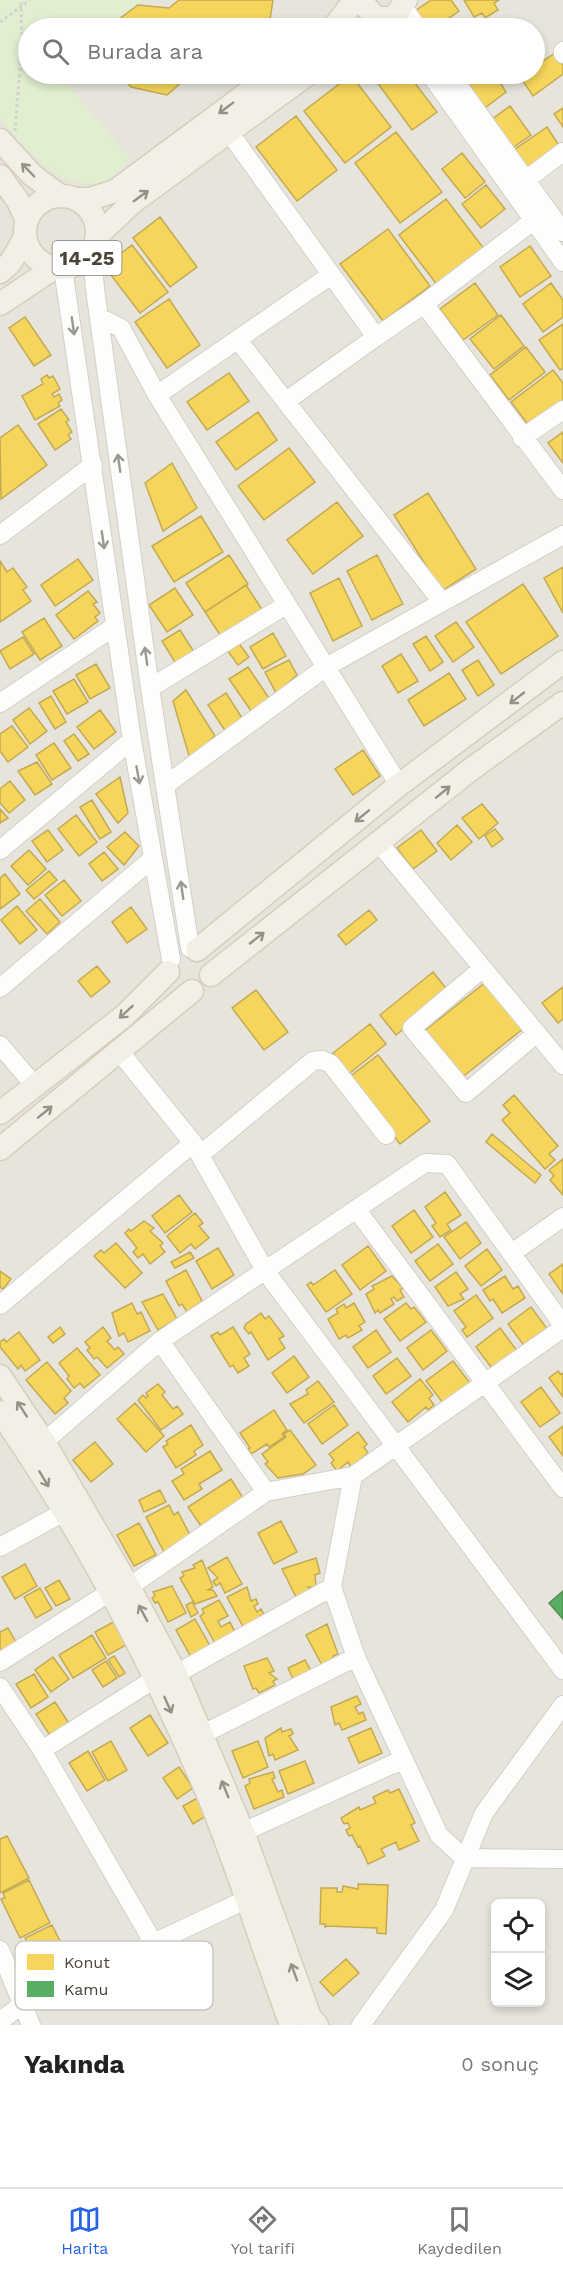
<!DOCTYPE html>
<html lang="tr">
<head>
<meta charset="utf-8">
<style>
	:root { --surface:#fff; --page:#f6f6f6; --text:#222; --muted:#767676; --line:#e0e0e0; --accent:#2563eb }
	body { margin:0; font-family:"Work Sans",sans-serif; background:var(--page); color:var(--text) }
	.controls { position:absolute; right:18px; bottom:18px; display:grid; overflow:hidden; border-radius:9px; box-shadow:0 3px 9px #0003 }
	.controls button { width:54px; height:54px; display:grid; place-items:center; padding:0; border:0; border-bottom:2px solid var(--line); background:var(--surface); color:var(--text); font:30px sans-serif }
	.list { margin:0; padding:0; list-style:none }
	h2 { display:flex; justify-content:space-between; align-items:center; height:78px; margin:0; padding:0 24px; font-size:26px }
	h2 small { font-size:20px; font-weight:400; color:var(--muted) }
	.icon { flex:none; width:33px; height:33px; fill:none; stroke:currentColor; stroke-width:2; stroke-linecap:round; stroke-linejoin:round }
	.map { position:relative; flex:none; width:563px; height:2025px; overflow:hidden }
	.search { position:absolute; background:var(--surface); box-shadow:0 3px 9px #0003; left:18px; right:18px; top:18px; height:66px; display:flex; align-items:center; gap:15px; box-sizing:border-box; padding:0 21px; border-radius:33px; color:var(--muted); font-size:22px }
	.sheet { height:162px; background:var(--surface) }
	nav { display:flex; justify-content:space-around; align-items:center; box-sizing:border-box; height:84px; border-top:2px solid var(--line); background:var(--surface); font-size:16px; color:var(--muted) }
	nav a { display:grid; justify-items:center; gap:3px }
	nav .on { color:var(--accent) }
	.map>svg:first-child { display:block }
	.residential { fill:#e7e4dc; fill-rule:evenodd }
	.green { fill:#e1eecf }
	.homes { fill:#f6d55c; stroke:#c3aa52; stroke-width:1.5 }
	.public { fill:#5aae61; stroke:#568e55; stroke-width:1.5 }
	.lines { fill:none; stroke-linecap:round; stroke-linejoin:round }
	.minor-casing { stroke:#d2d0cb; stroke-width:20 }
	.major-casing { stroke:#d6cebb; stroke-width:25 }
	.path { stroke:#d3d2cc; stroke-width:3; stroke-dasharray:3 3; stroke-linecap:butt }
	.minor { stroke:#fdfdfc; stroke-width:18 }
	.major { stroke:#f2efe6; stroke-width:22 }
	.oneway { stroke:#969187 }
	.oneway2 { stroke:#9b9791 }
	.labels { text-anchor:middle; stroke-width:6; stroke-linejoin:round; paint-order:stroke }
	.shield { fill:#fff; stroke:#817c74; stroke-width:1.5 }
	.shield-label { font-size:20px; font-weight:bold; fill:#4b4439 }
	.key { fill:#fff; stroke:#c9c7c4; stroke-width:1.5 }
	.key-label { font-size:16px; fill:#4b4439 }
</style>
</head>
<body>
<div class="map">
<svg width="563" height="2025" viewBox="0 0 563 2025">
	<rect width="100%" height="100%" fill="#f4f2ee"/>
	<path class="residential" d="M 0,0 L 563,0 L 563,2025 L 0,2025 ZM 28,28 L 534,28 L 534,74 L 28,74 ZM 496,1904 L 540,1904 L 540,2002 L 496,2002 Z"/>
	<path class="green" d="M 0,0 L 144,0 L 107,28 L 28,28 L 28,74 L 58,74 L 131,159 C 123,166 112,179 102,182 C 58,193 27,147 0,119 Z"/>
	<path class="homes" d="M 179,0 L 273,0 L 270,19 L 257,28 L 110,28 L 111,25 L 138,5 L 169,8 Z
		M 431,0 L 451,0 L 459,11 L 445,21 L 451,28 L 427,28 L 415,11 Z
		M 464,0 L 499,0 L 494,3 L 498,10 L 485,18 L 482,13 L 474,17 Z
		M 555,53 L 563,65 L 563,74 L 533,96 L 520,77 L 526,74 L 534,74 L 534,67 Z
		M 119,74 L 191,74 L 167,95 L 131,87 Z
		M 371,74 L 408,74 L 437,112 L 412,130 Z
		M 456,74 L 504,74 L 506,76 L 499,81 L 506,92 L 482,110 Z
		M 351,75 L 391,127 L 345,163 L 304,111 Z
		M 510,106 L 531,135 L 511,149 L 491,120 Z
		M 563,108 L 563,127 L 554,114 Z
		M 296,116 L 337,170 L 297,201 L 256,147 Z
		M 547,127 L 562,150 L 527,174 L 511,152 Z
		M 396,132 L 442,192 L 400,223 L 355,163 Z
		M 462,153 L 485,182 L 465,198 L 442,169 Z
		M 486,185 L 505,209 L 481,228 L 462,204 Z
		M 446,199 L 485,250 L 438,286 L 399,235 Z
		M 160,217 L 197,267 L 170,287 L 133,238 Z
		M 388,229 L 430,286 L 383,321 L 340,264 Z
		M 132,245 L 168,292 L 140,313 L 104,266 Z
		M 530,246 L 551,276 L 520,297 L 500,267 Z
		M 475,283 L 498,315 L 463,340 L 440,309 Z
		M 551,283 L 563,300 L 563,317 L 543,332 L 523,304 Z
		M 169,299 L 200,345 L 167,368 L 135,322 Z
		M 501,315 L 524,346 L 494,369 L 470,339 Z
		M 25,317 L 51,355 L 34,366 L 9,328 Z
		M 563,324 L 563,368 L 560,370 L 539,340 Z
		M 526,347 L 545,372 L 509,400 L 490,375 Z
		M 553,370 L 563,383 L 563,402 L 530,427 L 511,402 Z
		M 229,373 L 249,401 L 207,430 L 187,402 Z
		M 47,375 L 49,378 L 53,376 L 60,389 L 52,394 L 54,397 L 59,394 L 62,400 L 58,403 L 60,406 L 35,420 L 22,396 L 43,384 L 41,379 Z
		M 61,409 L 69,420 L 66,422 L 72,432 L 68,435 L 71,439 L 55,450 L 38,424 Z
		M 258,412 L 277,440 L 236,470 L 216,442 Z
		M 18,425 L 47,465 L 1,499 L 0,438 Z
		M 563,432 L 563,463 L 548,443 Z
		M 289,448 L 315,482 L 264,520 L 238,486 Z
		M 172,463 L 197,508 L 163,531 L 145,483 Z
		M 428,493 L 476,569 L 442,591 L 394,515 Z
		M 337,502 L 363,536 L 313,574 L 287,540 Z
		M 201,516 L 223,552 L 174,582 L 152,546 Z
		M 229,555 L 248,584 L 205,612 L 186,583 Z
		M 377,555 L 403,604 L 372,620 L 347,571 Z
		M 78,559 L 93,580 L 55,606 L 41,585 Z
		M 0,561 L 7,572 L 13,568 L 27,587 L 23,590 L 31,601 L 0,622 Z
		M 563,567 L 563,613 L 544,578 Z
		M 339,578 L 362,626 L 333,641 L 310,593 Z
		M 523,584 L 558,636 L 501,674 L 466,622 Z
		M 246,585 L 263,611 L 222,638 L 205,612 Z
		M 175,588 L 193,615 L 167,632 L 149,605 Z
		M 88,591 L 97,602 L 93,604 L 100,613 L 95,617 L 98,621 L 74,639 L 56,615 Z
		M 44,618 L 62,646 L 40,660 L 22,632 Z
		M 456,622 L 474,647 L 453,662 L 435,636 Z
		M 180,630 L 194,652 L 176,664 L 162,641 Z
		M 273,633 L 286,656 L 263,669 L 250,647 Z
		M 426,636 L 443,662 L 430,671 L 413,644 Z
		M 23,637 L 34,654 L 10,669 L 0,651 Z
		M 238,642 L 249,657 L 238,665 L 227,650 Z
		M 401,654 L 418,681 L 398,693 L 382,666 Z
		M 289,660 L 297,675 L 286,685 L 288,689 L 277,695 L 265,672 Z
		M 478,660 L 494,685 L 478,696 L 462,670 Z
		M 96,664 L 110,688 L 90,699 L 76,675 Z
		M 248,667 L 269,698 L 251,711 L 229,679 Z
		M 449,673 L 466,699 L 424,726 L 408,700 Z
		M 74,679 L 88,702 L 67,714 L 53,691 Z
		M 186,690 L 215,736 L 190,759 L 173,701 Z
		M 226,693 L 244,721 L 226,732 L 208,705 Z
		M 51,696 L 66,722 L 55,729 L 39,703 Z
		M 29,708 L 47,731 L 30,744 L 13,720 Z
		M 100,710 L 116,732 L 94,749 L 77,727 Z
		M 12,726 L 28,747 L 8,762 L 0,751 L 0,734 Z
		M 74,734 L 89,754 L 78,761 L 64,741 Z
		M 54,743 L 71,768 L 52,780 L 36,755 Z
		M 363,750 L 380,776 L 353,795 L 335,769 Z
		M 37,762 L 52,784 L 35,795 L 18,771 Z
		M 120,777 L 128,813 L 118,823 L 96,794 Z
		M 10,781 L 25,800 L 9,813 L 0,803 L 0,789 Z
		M 92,800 L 111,832 L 100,839 L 80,807 Z
		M 482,804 L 498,823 L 479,839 L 462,818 Z
		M 0,809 L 8,818 L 0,823 Z
		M 76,815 L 97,842 L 79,856 L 58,829 Z
		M 457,825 L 472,842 L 451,860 L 437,843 Z
		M 495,829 L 503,839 L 492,847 L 485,836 Z
		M 48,830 L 63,850 L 47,862 L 32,841 Z
		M 421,830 L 437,851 L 413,869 L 397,848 Z
		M 125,832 L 139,846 L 124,865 L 107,847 Z
		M 29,850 L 46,869 L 28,885 L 11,866 Z
		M 104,852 L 118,869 L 102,881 L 89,864 Z
		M 49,871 L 57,880 L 34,899 L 26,890 Z
		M 5,874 L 20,894 L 0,909 L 0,878 Z
		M 64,880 L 81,901 L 62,916 L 45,895 Z
		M 40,899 L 60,922 L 47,934 L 26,911 Z
		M 17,906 L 37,930 L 20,944 L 1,920 Z
		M 131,907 L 147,929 L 127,943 L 112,922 Z
		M 369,910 L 377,920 L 346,945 L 338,935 Z
		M 97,966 L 110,982 L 91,997 L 78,981 Z
		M 433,972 L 449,992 L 396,1035 L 380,1015 Z
		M 487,981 L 524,1028 L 460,1079 L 423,1032 Z
		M 563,987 L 563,1019 L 558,1023 L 542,1003 Z
		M 256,990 L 288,1032 L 264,1050 L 232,1008 Z
		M 370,1024 L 386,1044 L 345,1077 L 342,1064 L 333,1053 Z
		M 378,1055 L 430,1121 L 400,1144 L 348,1078 Z
		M 514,1095 L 558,1146 L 549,1154 L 555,1160 L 545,1169 L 502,1120 L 510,1113 L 503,1105 Z
		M 492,1134 L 541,1175 L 535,1183 L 486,1142 Z
		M 563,1159 L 563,1195 L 550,1180 L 554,1176 L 549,1170 Z
		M 445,1192 L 461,1215 L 447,1224 L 451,1230 L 440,1237 L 432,1226 L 436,1223 L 425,1207 Z
		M 179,1195 L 192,1212 L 165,1233 L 152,1216 Z
		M 414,1210 L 433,1237 L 411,1253 L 392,1226 Z
		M 195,1213 L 203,1223 L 199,1226 L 209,1238 L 195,1249 L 191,1244 L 180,1253 L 167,1236 Z
		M 144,1221 L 154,1228 L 150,1231 L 163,1243 L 160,1246 L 165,1252 L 150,1264 L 143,1254 L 138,1258 L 133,1252 L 137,1248 L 125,1233 L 129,1229 L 131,1231 Z
		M 466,1222 L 481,1243 L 460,1259 L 444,1237 Z
		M 116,1243 L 142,1273 L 125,1288 L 94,1256 L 101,1250 L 104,1253 Z
		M 438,1244 L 453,1264 L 430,1281 L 415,1261 Z
		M 368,1246 L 386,1271 L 360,1290 L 342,1265 Z
		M 218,1248 L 234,1275 L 212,1289 L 196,1261 Z
		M 487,1249 L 502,1270 L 481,1286 L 465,1266 Z
		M 190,1252 L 194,1258 L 175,1268 L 171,1262 Z
		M 563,1264 L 563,1294 L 549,1274 Z
		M 186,1270 L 202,1301 L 187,1312 L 182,1304 L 179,1306 L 166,1281 Z
		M 335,1270 L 352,1294 L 326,1312 L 307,1285 L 311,1282 L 313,1285 Z
		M 0,1271 L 11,1279 L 3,1289 L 0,1287 Z
		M 456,1272 L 468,1289 L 460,1294 L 464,1299 L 448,1306 L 435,1287 Z
		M 392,1276 L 403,1288 L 400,1290 L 404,1297 L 397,1301 L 394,1297 L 391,1299 L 394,1304 L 380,1313 L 378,1310 L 375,1313 L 366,1294 L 374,1289 L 372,1286 Z
		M 505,1276 L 513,1289 L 518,1286 L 525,1298 L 502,1313 L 493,1299 L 490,1301 L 483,1290 Z
		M 163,1294 L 177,1319 L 158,1330 L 142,1302 Z
		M 476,1295 L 493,1318 L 467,1337 L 462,1330 L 466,1327 L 454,1311 Z
		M 132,1303 L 137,1314 L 141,1312 L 150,1331 L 128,1342 L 124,1333 L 119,1336 L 112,1313 Z
		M 354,1303 L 365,1322 L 359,1326 L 362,1330 L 348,1338 L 346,1335 L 339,1339 L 328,1319 L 338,1313 L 336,1309 L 344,1304 L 346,1308 Z
		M 406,1303 L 411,1309 L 414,1307 L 426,1322 L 400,1341 L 384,1319 Z
		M 531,1307 L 548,1330 L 525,1347 L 508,1324 Z
		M 261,1313 L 265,1319 L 269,1316 L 284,1336 L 279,1339 L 285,1348 L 268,1360 L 251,1332 L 249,1334 L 244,1328 L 246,1324 Z
		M 60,1327 L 65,1334 L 53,1343 L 48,1337 Z
		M 103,1327 L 111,1338 L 107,1341 L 115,1350 L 118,1347 L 124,1354 L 107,1368 L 97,1357 L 94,1359 L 87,1350 L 90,1348 L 85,1342 Z
		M 233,1327 L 250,1354 L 244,1358 L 249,1366 L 238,1373 L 233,1365 L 230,1367 L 211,1336 L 218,1332 L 220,1335 Z
		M 500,1328 L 518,1352 L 494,1371 L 476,1347 Z
		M 376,1330 L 391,1352 L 368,1368 L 353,1347 Z
		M 431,1330 L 447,1351 L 423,1370 L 407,1348 Z
		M 19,1332 L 40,1360 L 25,1371 L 21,1365 L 18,1369 L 0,1347 L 0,1342 L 4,1339 L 6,1342 Z
		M 77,1348 L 100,1375 L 84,1388 L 80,1383 L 74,1388 L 67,1379 L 69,1376 L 59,1363 Z
		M 294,1356 L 309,1377 L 287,1393 L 272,1373 Z
		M 397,1358 L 411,1376 L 386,1394 L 373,1376 Z
		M 453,1361 L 470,1383 L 443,1403 L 426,1381 Z
		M 47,1362 L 71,1391 L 64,1398 L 68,1403 L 55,1414 L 26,1380 Z
		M 558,1371 L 560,1374 L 563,1373 L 563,1397 L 549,1378 Z
		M 420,1379 L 433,1395 L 429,1398 L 434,1405 L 428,1410 L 426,1407 L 408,1422 L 392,1402 Z
		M 318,1381 L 334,1402 L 304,1423 L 290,1404 L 308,1394 L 306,1390 Z
		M 158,1384 L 165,1392 L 162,1395 L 173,1409 L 177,1406 L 183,1414 L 161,1430 L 138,1400 L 143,1395 L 146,1398 L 148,1396 L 146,1393 Z
		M 541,1387 L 560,1413 L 540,1427 L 521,1402 Z
		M 135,1403 L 164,1436 L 146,1452 L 117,1419 Z
		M 334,1405 L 348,1425 L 322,1444 L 308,1424 Z
		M 274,1410 L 287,1430 L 282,1434 L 284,1437 L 269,1447 L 267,1444 L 251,1454 L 248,1449 L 250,1448 L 240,1433 Z
		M 191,1425 L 203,1445 L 194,1451 L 196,1455 L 176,1468 L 163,1447 L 168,1444 L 166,1441 Z
		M 563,1426 L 563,1456 L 549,1437 Z
		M 290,1430 L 316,1465 L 303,1474 L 278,1478 L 265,1464 L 268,1462 L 262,1454 L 286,1437 L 284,1434 Z
		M 358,1432 L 367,1444 L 364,1447 L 368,1453 L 351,1467 L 348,1462 L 337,1471 L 331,1463 L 334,1460 L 329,1454 Z
		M 95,1442 L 113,1464 L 91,1482 L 73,1460 Z
		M 210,1451 L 222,1470 L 199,1484 L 202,1489 L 184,1500 L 172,1481 L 184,1474 L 181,1469 Z
		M 231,1479 L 243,1498 L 201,1526 L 188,1507 Z
		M 160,1490 L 166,1502 L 144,1512 L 139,1500 Z
		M 169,1505 L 174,1515 L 178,1512 L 190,1535 L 165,1554 L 146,1517 Z
		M 281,1521 L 297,1552 L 274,1564 L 258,1533 Z
		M 139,1523 L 156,1555 L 134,1566 L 117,1535 Z
		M 227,1557 L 242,1584 L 225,1593 L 220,1583 L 216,1586 L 213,1581 L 218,1578 L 208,1568 Z
		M 316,1558 L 320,1573 L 315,1575 L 316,1587 L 308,1587 L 311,1595 L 298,1601 L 282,1569 Z
		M 202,1560 L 213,1587 L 208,1590 L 213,1590 L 217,1596 L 195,1604 L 180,1578 L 184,1576 L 182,1572 L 195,1568 L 193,1565 Z
		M 25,1564 L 37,1586 L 15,1599 L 2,1577 Z
		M 59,1580 L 70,1599 L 56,1606 L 45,1588 Z
		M 172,1586 L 186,1613 L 168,1622 L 158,1602 L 155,1603 L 152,1598 L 155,1596 L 153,1592 Z
		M 247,1587 L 251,1601 L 256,1599 L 258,1604 L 254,1606 L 257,1612 L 261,1609 L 264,1615 L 260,1616 L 264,1622 L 246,1632 L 227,1597 Z
		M 40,1588 L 52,1609 L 36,1618 L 24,1597 Z
		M 219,1600 L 228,1616 L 218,1621 L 221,1627 L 230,1622 L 236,1634 L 216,1645 L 200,1616 L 204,1613 L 202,1609 Z
		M 192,1602 L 198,1613 L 191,1617 L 186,1605 Z
		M 195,1619 L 210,1646 L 191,1657 L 176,1630 Z
		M 115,1621 L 128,1644 L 108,1655 L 95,1632 Z
		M 327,1624 L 338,1654 L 333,1656 L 336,1661 L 323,1667 L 306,1635 Z
		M 8,1628 L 17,1644 L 0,1654 L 0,1632 Z
		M 92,1635 L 106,1658 L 73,1678 L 59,1655 Z
		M 114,1656 L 125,1673 L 119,1677 L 108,1660 Z
		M 53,1657 L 69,1679 L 51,1692 L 35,1670 Z
		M 267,1658 L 274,1671 L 269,1673 L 277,1679 L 273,1681 L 275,1685 L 259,1693 L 256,1688 L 253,1689 L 244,1666 Z
		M 305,1660 L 311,1671 L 293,1679 L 288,1668 Z
		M 106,1661 L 117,1678 L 103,1687 L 92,1670 Z
		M 34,1674 L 48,1697 L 31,1708 L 16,1684 Z
		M 357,1696 L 361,1704 L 355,1707 L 359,1714 L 363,1712 L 366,1720 L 342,1730 L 339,1723 L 335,1725 L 331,1707 Z
		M 55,1702 L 70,1725 L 51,1737 L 36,1714 Z
		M 150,1715 L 168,1743 L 148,1756 L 130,1728 Z
		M 281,1728 L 282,1732 L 291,1729 L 293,1734 L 289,1736 L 298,1750 L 275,1760 L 273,1754 L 269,1756 L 265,1738 Z
		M 371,1728 L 382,1753 L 359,1763 L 348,1738 Z
		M 111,1741 L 127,1770 L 108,1781 L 92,1752 Z
		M 258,1741 L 268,1767 L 243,1778 L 232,1751 Z
		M 88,1751 L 105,1780 L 87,1791 L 69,1763 Z
		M 305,1761 L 314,1783 L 288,1794 L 279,1771 Z
		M 179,1767 L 193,1788 L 177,1799 L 163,1778 Z
		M 273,1772 L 275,1778 L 272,1779 L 278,1792 L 282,1790 L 284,1797 L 254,1809 L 245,1786 L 250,1783 L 249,1779 Z
		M 399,1789 L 415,1823 L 411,1825 L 419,1841 L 399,1850 L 396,1842 L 381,1849 L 385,1856 L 368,1864 L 360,1846 L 358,1847 L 352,1835 L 349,1836 L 346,1830 L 350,1828 L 348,1823 L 344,1824 L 341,1818 L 359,1807 L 360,1810 L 376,1803 L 373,1797 L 388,1790 L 390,1793 Z
		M 201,1796 L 206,1816 L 193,1824 L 183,1806 Z
		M 7,1836 L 29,1878 L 0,1893 L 0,1839 Z
		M 29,1880 L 50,1923 L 20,1938 L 1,1899 L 5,1898 L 3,1893 Z
		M 358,1884 L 388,1885 L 386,1934 L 377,1933 L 377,1928 L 326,1926 L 325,1928 L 325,1924 L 320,1924 L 321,1888 L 337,1888 L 337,1892 L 342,1892 L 343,1886 L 358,1889 Z
		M 52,1925 L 73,1967 L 42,1982 L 23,1944 L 27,1942 L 25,1938 Z
		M 346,1959 L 359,1973 L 333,1996 L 320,1982 Z"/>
	<path class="public" d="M 563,1591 L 563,1619 L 549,1603 Z"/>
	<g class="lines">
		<defs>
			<path id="minor" d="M 403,7 L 418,28
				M 563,51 L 563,54
				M 430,74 L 563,262
				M 450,74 L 563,232
				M 229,132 L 376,337 L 424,304 L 533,221
				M 526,180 L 563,152
				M 92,251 L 95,289 L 150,688 L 190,948
				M 63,269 L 132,740 L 171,959
				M 424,304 L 563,490
				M 99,317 L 121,328 L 157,395 L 399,785
				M 238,340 L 442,602
				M 157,395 L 331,275
				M 286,401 L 376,337
				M 522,438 L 563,410
				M 0,535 L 93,465
				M 150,688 L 286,605
				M 0,703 L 115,626
				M 167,784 L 326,667 L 563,535
				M 379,843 L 563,1065
				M 0,850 L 132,740
				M 483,968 L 412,1028 L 466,1093 L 537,1033
				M 0,988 L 152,859
				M 0,1045 L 35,1086
				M 119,1051 L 193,1143 L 266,1272 L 563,1670
				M 200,1155 L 313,1061 L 322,1060 L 331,1064 L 386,1135
				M 357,1210 L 563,1488
				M 512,1253 L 563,1217
				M 0,1305 L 193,1143
				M 160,1341 L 266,1492
				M 44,1442 L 160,1341 L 425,1163 L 447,1164 L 563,1325
				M 0,1547 L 64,1512
				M 129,1587 L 266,1492 L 353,1476 L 563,1328
				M 356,1657 L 439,1835 L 464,1858 L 563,1859
				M 0,1662 L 110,1592
				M 176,1674 L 332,1587
				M 0,1687 L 42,1750 L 153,1942
				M 203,1734 L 356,1657 L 332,1587 L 353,1476
				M 42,1750 L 156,1678
				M 243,1832 L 402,1760
				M 0,1950 L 31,2025
				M 0,2021 L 22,2005 L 245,1900
				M 361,2025 L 444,1910 L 484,1813 L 563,1705"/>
			<path id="major" d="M 360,0 L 376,18 L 391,18 L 397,14 L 406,0
				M 333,28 L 355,0
				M 0,140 L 32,175 L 59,195
				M 0,176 L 18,201 L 27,221
				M25 232a36 36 0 1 1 72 0a36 36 0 1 1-72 0Z
				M 77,199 L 90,199 L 115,191 L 273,74
				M 98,235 L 133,202 L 308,74
				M 0,272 L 10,263 L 25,238
				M 0,304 L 54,268
				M 197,950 L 399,785 L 563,662
				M 211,975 L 470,770 L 563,703
				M 0,1113 L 124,1016 L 168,972
				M 0,1149 L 192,991
				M 0,1376 L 44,1442 L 129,1587 L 176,1674 L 243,1832 L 310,2017 L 317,2025
				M 0,1412 C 82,1530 150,1659 206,1790 C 238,1867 262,1947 291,2025"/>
		</defs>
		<use href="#minor" class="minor-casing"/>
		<use href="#major" class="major-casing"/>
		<path class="path" d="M 0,22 L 30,0
			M 15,131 L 22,45 L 21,0"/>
		<use href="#minor" class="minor"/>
		<use href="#major" class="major"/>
	</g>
	<defs><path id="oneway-shaft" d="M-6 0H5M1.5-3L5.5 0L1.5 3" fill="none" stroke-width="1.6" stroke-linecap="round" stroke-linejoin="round" transform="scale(1.5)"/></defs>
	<g class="oneway">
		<use href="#oneway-shaft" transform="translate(226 108) rotate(143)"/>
		<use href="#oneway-shaft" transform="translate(28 170) rotate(-134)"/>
		<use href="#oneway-shaft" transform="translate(141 196) rotate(-36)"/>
		<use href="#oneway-shaft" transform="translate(517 698) rotate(142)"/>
		<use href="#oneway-shaft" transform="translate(443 792) rotate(-39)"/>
		<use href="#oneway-shaft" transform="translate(362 816) rotate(141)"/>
		<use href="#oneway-shaft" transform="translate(257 938) rotate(-38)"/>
		<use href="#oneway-shaft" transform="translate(126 1012) rotate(137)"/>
		<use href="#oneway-shaft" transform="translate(45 1112) rotate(-39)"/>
		<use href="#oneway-shaft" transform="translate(22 1409) rotate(-123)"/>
		<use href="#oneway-shaft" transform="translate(44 1479) rotate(59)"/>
		<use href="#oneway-shaft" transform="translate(143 1613) rotate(-118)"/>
		<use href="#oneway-shaft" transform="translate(168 1705) rotate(66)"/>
		<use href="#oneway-shaft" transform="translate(225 1789) rotate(-112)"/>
		<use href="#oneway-shaft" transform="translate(294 1972) rotate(-110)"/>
	</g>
	<g class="oneway2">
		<use href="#oneway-shaft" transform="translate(73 326) rotate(82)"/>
		<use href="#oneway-shaft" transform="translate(119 463) rotate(-98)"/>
		<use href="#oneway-shaft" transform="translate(103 540) rotate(82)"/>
		<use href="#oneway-shaft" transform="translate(146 656) rotate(-98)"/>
		<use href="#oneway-shaft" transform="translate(138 775) rotate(80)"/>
		<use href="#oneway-shaft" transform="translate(182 890) rotate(-98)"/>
	</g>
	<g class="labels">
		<rect class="shield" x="52.5" y="241" width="69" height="34" rx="4.5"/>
		<g class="shield-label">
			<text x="87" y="265">14-25</text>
		</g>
	</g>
	<rect x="15" y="1941" width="198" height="69" rx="9" class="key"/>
	<rect x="27" y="1954" width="27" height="16" fill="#f6d55c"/>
	<rect x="27" y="1981" width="27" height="16" fill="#5aae61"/>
	<g class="key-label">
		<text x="64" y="1968">Konut</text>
		<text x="64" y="1995">Kamu</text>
	</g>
</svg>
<div class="controls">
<button><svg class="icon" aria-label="locate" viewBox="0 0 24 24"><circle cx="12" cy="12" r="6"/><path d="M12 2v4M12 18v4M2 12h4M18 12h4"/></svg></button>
<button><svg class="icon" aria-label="layers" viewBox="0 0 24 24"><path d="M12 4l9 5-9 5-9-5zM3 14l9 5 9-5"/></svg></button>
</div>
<div class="search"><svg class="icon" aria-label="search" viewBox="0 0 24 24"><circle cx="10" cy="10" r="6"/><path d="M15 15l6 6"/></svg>Burada ara</div>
</div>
<section class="sheet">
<h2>Yakında<small>0 sonuç</small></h2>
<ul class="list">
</ul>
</section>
<nav>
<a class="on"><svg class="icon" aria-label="map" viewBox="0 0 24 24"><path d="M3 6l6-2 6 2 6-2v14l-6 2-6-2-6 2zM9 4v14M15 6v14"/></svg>Harita</a>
<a><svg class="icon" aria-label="directions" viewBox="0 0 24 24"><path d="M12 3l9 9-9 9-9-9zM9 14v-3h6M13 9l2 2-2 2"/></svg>Yol tarifi</a>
<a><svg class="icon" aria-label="saved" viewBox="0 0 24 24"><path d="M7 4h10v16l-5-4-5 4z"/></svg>Kaydedilen</a>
</nav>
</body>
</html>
